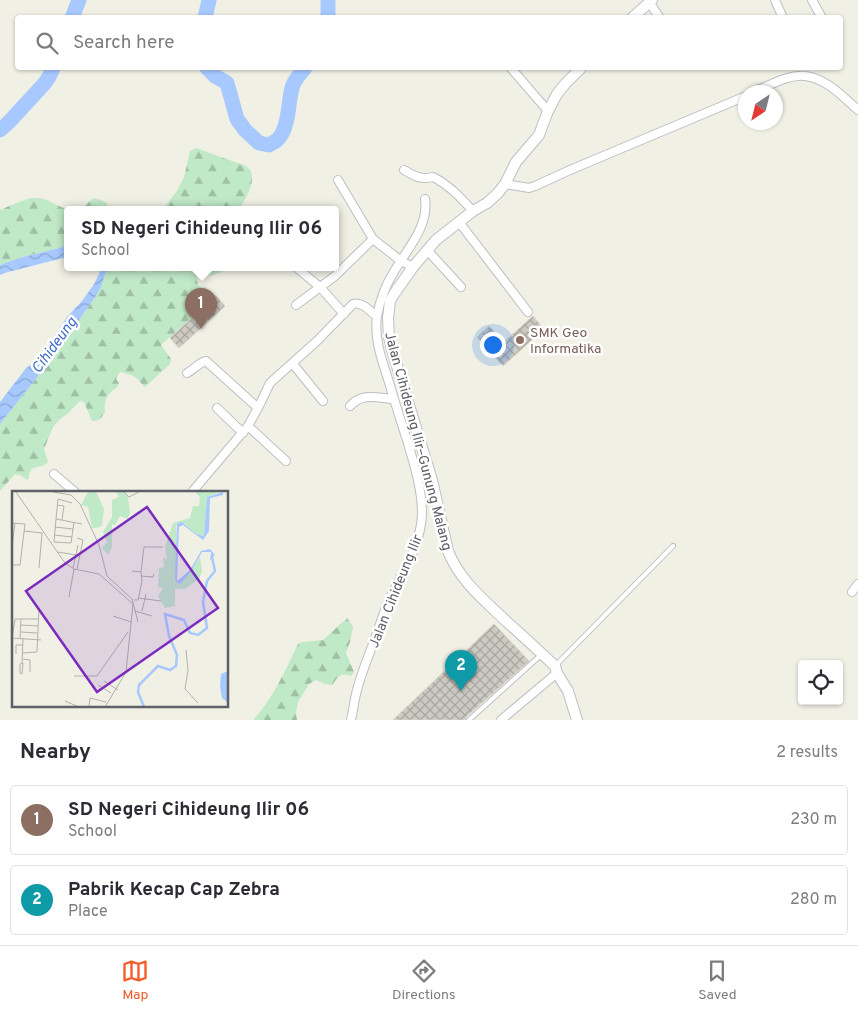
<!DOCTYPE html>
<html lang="en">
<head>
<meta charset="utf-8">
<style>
	:root { --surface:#fff; --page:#f2f2f3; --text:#2b2b33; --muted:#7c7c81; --line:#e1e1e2; --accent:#f55a27 }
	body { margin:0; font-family:Overpass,sans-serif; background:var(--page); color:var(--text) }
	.controls { position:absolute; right:15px; bottom:15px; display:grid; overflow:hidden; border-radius:5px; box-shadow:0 1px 4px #0004 }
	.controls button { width:45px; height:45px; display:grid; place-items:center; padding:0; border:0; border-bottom:1px solid var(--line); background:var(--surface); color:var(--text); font:25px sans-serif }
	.compass { position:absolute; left:738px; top:85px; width:45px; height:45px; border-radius:50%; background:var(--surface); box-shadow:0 1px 4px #0004; rotate:215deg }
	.you { position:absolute; left:492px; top:344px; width:18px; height:18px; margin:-12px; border:4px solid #fff; border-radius:50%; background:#1a73e8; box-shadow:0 0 0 8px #1a73e833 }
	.badge { display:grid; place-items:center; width:32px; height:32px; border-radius:50%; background:var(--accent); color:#fff; font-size:16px; font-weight:700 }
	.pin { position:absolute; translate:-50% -41px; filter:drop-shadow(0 1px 2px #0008) }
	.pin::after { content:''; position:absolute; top:26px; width:18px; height:15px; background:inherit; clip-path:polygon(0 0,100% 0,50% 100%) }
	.popup { position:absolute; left:64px; top:206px; width:275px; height:65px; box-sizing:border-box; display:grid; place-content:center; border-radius:5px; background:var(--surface); filter:drop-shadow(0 1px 4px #0005); font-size:16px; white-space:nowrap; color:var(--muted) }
	.popup b { font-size:19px; color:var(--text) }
	.popup::after { content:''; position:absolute; left:50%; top:100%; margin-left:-10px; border:10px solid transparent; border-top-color:var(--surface) }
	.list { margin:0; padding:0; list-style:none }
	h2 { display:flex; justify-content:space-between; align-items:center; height:65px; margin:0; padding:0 20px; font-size:21px }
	h2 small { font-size:16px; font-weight:400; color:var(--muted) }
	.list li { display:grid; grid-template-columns:32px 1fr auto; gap:15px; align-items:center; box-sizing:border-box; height:70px; margin:0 10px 10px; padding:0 10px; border:1px solid var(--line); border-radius:5px }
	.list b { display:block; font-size:19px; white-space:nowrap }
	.list p { margin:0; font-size:16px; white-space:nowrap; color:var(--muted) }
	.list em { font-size:16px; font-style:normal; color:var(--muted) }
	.icon { flex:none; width:28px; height:28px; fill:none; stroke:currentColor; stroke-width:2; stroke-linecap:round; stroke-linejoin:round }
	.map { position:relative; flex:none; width:858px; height:720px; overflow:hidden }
	.search { position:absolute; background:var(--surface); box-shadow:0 1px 4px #0004; left:15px; right:15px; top:15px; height:55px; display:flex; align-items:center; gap:12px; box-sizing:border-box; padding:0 18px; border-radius:5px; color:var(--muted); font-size:19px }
	.sheet { height:225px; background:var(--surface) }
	nav { display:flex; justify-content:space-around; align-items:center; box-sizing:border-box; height:70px; border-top:1px solid var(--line); background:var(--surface); font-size:14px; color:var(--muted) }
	nav a { display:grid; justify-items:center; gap:2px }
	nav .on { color:var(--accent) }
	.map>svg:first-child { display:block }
	.forest { fill:url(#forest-firs) }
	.water { fill:url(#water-waves) }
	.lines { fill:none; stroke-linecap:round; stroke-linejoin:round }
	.river { stroke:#a7c9ff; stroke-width:15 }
	.building { fill:url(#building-cross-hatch); stroke:#d6d3c3 }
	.lane-casing { stroke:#bdbec5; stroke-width:6 }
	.street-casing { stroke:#bdbec5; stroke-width:10 }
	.secondary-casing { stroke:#bec0c7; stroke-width:12 }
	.lane { stroke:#fff; stroke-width:4 }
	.street { stroke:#fff; stroke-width:8 }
	.secondary { stroke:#fff; stroke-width:10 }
	.education-dot { fill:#8d6e63; stroke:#fff; stroke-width:2 }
	.labels { text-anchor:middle; stroke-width:5; stroke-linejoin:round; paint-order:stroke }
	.education-label { font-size:14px; fill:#785e54; stroke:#fff; text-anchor:start }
	.street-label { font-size:14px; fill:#5d6067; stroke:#fff }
	.water-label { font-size:15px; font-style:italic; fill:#406ccc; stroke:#fff }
	.inset-river { fill:none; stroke:#a7c9ff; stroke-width:2.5 }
	.inset-road { fill:none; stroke:#b1b2af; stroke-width:1 }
	.view { fill:#7b2cbf; fill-opacity:0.15; stroke:#7b2cbf; stroke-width:2.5 }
	.inset-edge { fill:none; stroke:#5d6067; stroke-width:2.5 }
</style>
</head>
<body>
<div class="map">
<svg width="858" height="720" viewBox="0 0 858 720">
	<defs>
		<pattern id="forest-firs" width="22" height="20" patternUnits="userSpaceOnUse" patternTransform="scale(1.25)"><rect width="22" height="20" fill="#c0e9c8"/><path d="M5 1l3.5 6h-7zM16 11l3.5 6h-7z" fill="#9fc0a6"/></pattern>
		<pattern id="water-waves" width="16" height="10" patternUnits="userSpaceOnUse" patternTransform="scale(1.25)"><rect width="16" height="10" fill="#a7c9ff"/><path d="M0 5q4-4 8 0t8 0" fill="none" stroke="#8ba7d2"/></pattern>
		<pattern id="building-cross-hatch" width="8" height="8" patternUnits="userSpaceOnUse" patternTransform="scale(1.25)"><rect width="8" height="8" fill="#cccac2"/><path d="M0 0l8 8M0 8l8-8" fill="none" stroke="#a9a7a1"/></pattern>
	</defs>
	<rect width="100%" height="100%" fill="#f0f0e5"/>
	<path class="forest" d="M 196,148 L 246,166 C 248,168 250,169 251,172 C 256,183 244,201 239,210 L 162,210 L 177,191 L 184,177 L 190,151 Z
		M 30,198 C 36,198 42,198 47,200 C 56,204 67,212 78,210 C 85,208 88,201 94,198 L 101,200 L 107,203 L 107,210 L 67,210 L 67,246 C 45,252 22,256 0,265 L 0,209 L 1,210 L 9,206 Z
		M 107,268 L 231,268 C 220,272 210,279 199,273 L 197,275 C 195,289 206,290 216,296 L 161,345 L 171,359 L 170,364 L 145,387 C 141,384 138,378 133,376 C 129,374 126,374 121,372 L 119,373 L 116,379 L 119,383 C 117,389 115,388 111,392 C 105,397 104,405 105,412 L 101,418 L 96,421 L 92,421 L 84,402 L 80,401 L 67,414 L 59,420 L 53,427 L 44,449 L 48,462 C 41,470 29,463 29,478 L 27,480 L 20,475 L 15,474 L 0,491 L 0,424 L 35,380 L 94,299 L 101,287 Z
		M 347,618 L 353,627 L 350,642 L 346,653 L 354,672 L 351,676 C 340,672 339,676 332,685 L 325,684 L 316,680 L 309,684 L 298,702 L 296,712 L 297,720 L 253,720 C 274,698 285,670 298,644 L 302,642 L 323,640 Z"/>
	<path class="water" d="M 67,246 L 67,257 L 8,272 L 0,275 L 0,265 C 22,256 45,252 67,246 Z
		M 102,268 L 107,268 L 101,287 L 94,299 L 35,380 L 0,424 L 0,402 L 26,368 L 35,362 L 46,349 L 67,317 L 82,301 L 94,284 Z"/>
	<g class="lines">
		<path class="river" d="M 72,18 L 79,0
			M 205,18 L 209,0
			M 328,18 L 328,0
			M 207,68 L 215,76 L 227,83 L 237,119 L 245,130 L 259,143 L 269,145 C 272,143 277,141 279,138 C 289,126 288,103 292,88 C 294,80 300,74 305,68
			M 0,130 L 9,122 L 44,84 L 49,77 L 53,68"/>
	</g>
	<path class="building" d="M 216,296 L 225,306 L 179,348 L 170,338 Z
		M 533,316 L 544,329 L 503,366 L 477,337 L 489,326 L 504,342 Z
		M 494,624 L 529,661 L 466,717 L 465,720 L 393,720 Z"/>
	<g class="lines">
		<defs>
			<path id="lane" d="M 555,666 L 673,546
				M 469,720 L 542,654"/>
			<path id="street" d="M 775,0 L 783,18
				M 812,0 L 822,18
				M 649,2 L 660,18
				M 511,68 L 548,111
				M 753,92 C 769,86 788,74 805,76 C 826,78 843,97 858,110
				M 404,170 C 414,176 421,180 433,177 C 449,185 461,198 473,211
				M 338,180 L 373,239 L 401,261 L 413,267
				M 505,184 L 529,188 L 535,186 L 570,170 L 746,96
				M 459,222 L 528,312
				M 427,250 L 461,287
				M 297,268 L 320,287 L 344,314
				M 296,305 L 335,276 L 373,239
				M 293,364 L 323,401
				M 187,373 C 193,370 200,362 206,361 L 258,408
				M 350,406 C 363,392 377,398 394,399
				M 217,408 L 243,433
				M 286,461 L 248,426 L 258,408 L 270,383 L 317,341 L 353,304 C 362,301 370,311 377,317
				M 54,474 L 75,492
				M 192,492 L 248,426
				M 852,592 L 858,584
				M 351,720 C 353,711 354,703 356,694 C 360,677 367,660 373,644 C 378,631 382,617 387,605 C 400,575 421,547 422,514 C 422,488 414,464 407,440 C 400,419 394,399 388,379 C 381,358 374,338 377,316 C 380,300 386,284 395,270 C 408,248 429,226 425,199
				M 501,720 L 557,673"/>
			<path id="secondary" d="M 632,18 L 652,0
				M 577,720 L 568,691 L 557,673 L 555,666 C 539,651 523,636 507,622 C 484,600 460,581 448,551 L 432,480 L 393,353 L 389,337 L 388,318 L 390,301 L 394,294 L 413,267 L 436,240 L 473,211 L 487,203 L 498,193 L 505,184 L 516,162 L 539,135 L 548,111 L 557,94 L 566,83 L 581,68"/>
		</defs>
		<use href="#lane" class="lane-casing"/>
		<use href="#street" class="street-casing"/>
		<use href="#secondary" class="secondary-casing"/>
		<use href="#lane" class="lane"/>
		<use href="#street" class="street"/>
		<use href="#secondary" class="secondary"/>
	</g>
	<circle class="education-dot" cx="520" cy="340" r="5"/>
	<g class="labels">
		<g class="education-label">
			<text x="530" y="337">SMK Geo<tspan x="530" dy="16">Informatika</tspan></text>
		</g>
		<g class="street-label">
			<text transform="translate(419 441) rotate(75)" y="5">Jalan Cihideung Ilir–Gunung Malang</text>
			<text transform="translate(395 591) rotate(-68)" y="5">Jalan Cihideung Ilir</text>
		</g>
		<g class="water-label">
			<text transform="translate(54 345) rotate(-54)" y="5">Cihideung</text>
		</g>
	</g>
	<g transform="translate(12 491)">
		<rect width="216" height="216" fill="#f0f0e5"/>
		<path d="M 76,1 L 84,1 L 92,18 L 90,35 L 84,37 L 80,37 L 76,16 L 69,14 ZM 104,1 L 112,1 L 116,6 L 118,23 L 115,28 L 108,25 L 103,34 L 100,33 L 100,56 L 96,64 L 90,57 L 95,51 L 91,41 L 100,26 L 100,9 L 107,6 ZM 183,1 L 208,1 L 195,6 L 192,45 L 184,43 L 172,32 L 164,34 L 165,92 L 169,92 L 188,66 L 190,80 L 187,88 L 173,98 L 163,98 L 163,115 L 153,117 L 146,105 L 151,97 L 146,96 L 147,77 L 152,76 L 151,67 L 155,68 L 153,56 L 161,32 L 178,27 L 181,15 L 187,15 L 188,6 Z" fill="#c0e9c8"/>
		<path d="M 211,1 L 211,4 L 198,7 L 197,40 L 191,49 L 171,34 L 167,36 L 165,90 L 178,79 L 189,60 L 198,58 L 203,64 L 198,69 L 199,61 L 190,61 L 178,82 L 168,93 L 164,91 L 163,86 L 165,33 L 170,31 L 184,43 L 192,45 L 195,6 ZM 216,180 L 217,180 L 216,212 L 210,207 L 208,195 L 209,183 Z" fill="#a7c9ff"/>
		<path class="inset-river" d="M 132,216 L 126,201 L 127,194 L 146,175 L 158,179 L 164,175 L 165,164 L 157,145 L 153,123 L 172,129 L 178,142 L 186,144 L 195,137 L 191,111 L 195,90 L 203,80 L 200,66"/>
		<path class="inset-road" d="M 4,1 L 53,72 L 62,78 L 87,83 L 121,113 L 114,181 L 93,216M 41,1 L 59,4 L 68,13 L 87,54 L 95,85 L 120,108 L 126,131M 112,1 L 117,6 L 127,1M 45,14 L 52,15 L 50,29M 44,28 L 46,8 L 60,12M 0,32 L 13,33 L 8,74 L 0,74M 43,36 L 61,38M 12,40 L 30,42M 42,44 L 60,46M 65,47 L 71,49 L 65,78M 42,51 L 44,28 L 70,33M 42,51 L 59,52 L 62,31M 0,55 L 3,32M 46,61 L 64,64M 27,77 L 30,42M 61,77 L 66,54M 120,80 L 129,81 L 130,90 L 126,109 L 122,109M 129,81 L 132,56 L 151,56M 129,85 L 141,86 L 142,83M 57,106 L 62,78M 126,107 L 149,110M 123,120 L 140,125M 130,120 L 134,103M 101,125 L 119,131M 9,134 L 26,135M 9,141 L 25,142M 0,147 L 3,128 L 26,128M 0,147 L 29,149M 8,147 L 9,128M 174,159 L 176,179 L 173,198 L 186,212M 11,162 L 25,161 L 27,117M 4,163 L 4,154 L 11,154M 11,168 L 18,169 L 18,181M 10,172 L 11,148M 8,173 L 11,172 L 10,183 L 8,182 ZM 62,185 L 85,185 L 116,141M 92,190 L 106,199M 86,194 L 99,202M 53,210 L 67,216M 77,216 L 78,207 L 94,211"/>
		<path class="view" d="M 135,16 L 206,117 L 85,201 L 14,100 Z"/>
		<rect width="216" height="216" class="inset-edge"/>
	</g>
</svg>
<div class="controls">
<button><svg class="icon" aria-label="locate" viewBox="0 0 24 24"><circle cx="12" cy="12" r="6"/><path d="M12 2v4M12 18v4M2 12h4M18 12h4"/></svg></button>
</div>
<svg class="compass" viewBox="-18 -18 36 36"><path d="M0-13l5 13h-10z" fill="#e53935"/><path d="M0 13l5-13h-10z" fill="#7c7c81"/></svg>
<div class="you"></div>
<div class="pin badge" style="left:201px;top:329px;background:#8d6e63">1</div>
<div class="popup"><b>SD Negeri Cihideung Ilir 06</b>School</div>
<div class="pin badge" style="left:461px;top:691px;background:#0f9aa8">2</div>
<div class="search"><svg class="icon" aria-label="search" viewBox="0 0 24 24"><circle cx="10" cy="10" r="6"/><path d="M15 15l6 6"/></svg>Search here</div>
</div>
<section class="sheet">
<h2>Nearby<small>2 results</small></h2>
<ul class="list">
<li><span class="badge" style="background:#8d6e63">1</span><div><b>SD Negeri Cihideung Ilir 06</b><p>School</p></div><em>230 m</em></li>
<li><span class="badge" style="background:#0f9aa8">2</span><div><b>Pabrik Kecap Cap Zebra</b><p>Place</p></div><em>280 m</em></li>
</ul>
</section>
<nav>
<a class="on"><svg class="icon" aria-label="map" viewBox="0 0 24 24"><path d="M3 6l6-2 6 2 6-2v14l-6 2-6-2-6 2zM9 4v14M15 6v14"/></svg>Map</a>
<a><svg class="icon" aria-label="directions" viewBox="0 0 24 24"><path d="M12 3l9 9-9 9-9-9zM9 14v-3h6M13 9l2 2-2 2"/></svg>Directions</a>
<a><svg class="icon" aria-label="saved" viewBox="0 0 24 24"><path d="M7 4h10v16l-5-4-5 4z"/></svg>Saved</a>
</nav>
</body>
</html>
